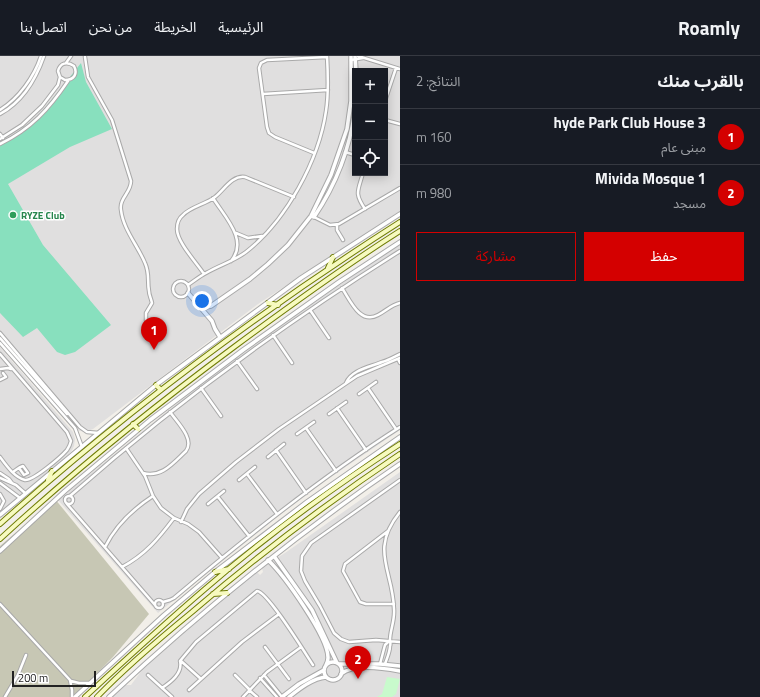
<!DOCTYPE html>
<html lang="ar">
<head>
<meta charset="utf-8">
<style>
	:root { --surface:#171b24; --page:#242831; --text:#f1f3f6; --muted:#9ea1a6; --line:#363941; --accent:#d40000 }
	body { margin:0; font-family:"Titillium Web","Noto Sans Arabic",sans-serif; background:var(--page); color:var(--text); direction:rtl }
	.controls { position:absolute; right:12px; top:12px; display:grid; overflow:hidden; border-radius:0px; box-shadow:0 2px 10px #0003 }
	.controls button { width:36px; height:36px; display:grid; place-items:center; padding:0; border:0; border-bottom:1px solid var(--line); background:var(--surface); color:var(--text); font:20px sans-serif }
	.scale { position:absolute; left:12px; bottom:10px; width:84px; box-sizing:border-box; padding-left:4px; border:2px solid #222; border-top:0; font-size:11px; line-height:14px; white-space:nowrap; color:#222; -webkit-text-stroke:3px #fff; paint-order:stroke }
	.you { position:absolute; left:202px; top:245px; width:14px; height:14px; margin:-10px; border:3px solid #fff; border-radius:50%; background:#1a73e8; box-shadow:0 0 0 6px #1a73e833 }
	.badge { display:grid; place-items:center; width:26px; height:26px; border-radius:50%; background:var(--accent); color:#fff; font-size:13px; font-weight:700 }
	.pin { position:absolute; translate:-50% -33px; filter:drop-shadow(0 1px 2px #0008) }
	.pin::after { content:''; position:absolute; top:21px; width:14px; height:12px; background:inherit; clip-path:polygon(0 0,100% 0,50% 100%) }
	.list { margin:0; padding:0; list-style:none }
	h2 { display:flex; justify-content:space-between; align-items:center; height:52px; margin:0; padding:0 16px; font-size:17px }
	h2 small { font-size:13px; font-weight:400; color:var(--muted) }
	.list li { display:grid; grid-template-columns:26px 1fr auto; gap:12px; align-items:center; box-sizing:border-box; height:56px; padding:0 16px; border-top:1px solid var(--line) }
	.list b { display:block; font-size:15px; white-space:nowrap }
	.list p { margin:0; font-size:13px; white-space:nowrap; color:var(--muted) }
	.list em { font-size:13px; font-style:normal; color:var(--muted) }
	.actions { display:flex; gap:8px; padding:12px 16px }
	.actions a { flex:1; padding:9px 0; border:1px solid var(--accent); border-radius:0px; text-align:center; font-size:14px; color:var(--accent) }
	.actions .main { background:var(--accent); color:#fff }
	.icon { flex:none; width:22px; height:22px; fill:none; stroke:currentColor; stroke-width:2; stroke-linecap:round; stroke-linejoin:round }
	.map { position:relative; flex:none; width:400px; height:641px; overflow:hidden; direction:ltr }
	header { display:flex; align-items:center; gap:24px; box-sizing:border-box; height:56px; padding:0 20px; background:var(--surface); border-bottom:1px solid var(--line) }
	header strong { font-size:19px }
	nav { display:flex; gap:22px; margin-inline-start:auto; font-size:14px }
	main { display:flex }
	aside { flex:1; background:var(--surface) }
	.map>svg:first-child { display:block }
	.residential { fill:#e0dfdf; fill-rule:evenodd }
	.construction { fill:#c7c7b4 }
	.park { fill:#c8facc }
	.pitch { fill:#88e0be }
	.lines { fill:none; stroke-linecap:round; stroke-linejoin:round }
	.minor-casing { stroke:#a9a9a9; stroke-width:4.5 }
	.tertiary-casing { stroke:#a9a9a9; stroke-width:5.5 }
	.secondary-casing { stroke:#707d05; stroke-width:6 }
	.minor { stroke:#fff; stroke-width:2.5 }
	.tertiary { stroke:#fff; stroke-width:3.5 }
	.secondary { stroke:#f7fabf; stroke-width:4 }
	.leisure-dot { fill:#2e9e5b; stroke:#fff; stroke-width:1.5 }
	.labels { text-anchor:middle; stroke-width:3; stroke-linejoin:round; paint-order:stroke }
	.leisure-label { font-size:10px; font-weight:bold; fill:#27864d; stroke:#fff; text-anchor:start }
</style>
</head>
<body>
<header>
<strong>Roamly</strong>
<nav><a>الرئيسية</a><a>الخريطة</a><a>من نحن</a><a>اتصل بنا</a></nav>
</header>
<main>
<aside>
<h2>بالقرب منك<small>النتائج: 2</small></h2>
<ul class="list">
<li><span class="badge">1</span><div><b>hyde Park Club House 3</b><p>مبنى عام</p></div><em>160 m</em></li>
<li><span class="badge">2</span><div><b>Mivida Mosque 1</b><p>مسجد</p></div><em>980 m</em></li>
</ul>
<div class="actions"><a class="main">حفظ</a><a>مشاركة</a></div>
</aside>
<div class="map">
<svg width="400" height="641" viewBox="0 0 400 641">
	<rect width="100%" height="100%" fill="#f2efe9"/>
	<path class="residential" d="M 0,0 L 400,0 L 400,155 L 258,248 L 93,373 L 85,376 L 76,374 L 72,371 L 0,288 ZM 355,15 L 385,15 L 385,117 L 355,117 Z
		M 400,189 L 400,374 L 319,429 L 276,462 L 158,557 L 58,444 L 166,356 L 221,313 L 352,220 Z
		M 0,291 L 73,376 L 75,383 L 74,390 L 71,396 L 0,459 Z
		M 400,416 L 400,641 L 112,641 L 125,629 L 131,629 L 145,610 L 160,596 L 245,525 L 257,516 L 260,519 L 263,516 L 262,512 L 265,509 L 285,497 Z"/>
	<path class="construction" d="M 55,443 L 149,558 L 113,601 L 74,641 L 0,641 L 0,490 Z"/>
	<path class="park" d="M 387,621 L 400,623 L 396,638 L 392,641 L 377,641 L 382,638 Z"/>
	<path class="pitch" d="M 81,7 L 86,26 L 112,73 L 70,91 L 8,128 L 43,189 L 111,269 L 75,296 L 65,299 L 57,296 L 37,272 L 23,281 L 0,257 L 0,89 L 38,61 Z"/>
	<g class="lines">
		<defs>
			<path id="minor" d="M 358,0 L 400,13
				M 85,1 L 88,21 L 112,64 L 131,125 C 131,137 119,142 121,154 C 123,173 138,190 145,207 C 150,218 147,225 149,235 C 149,239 151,242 152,247 L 146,257 L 146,265
				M 351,4 L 363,2
				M 66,7 L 71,0
				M 263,38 L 328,34
				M 385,45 L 396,12
				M 0,54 C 19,42 34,21 41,0
				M 0,58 C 22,46 36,23 44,0
				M 385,64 L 400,68
				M 0,78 L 3,82
				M 0,83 L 22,69 L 42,50 L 58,29 L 60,21 L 58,15 C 60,7 67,5 74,10 C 78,18 74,24 65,24 L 60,21
				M 0,88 C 31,73 49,53 68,25
				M 345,96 L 355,99
				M 314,97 L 275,81 L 269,77 L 267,71 L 259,12 L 261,7 L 267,4 L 327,1
				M 363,117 C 358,135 354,137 365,153
				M 213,142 C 224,160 249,184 231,205
				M 314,161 L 330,169 L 339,168 L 400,132
				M 337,169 L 337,174 L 343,184
				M 236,177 L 248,182 L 262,180
				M 204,218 C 196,206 177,186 177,173 C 177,168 179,162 183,159 C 190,151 206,148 215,141 C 224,134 232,119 245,121 L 294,141
				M173 233a8 8 0 1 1 16 0a8 8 0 1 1-16 0Z
				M 188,229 C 194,225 200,220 206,217 C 220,209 234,205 246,196 C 286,165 319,104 326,55 C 329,37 328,18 327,0
				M 342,232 C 350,244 360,269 378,259 C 386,255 391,249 400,247
				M 310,254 L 329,282
				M 0,277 L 80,371 L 87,376 L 99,377
				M 273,279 L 292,307
				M 0,282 L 67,358
				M 0,287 L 75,372 L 82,391
				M 0,298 L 67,376 L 71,385 C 70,389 69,391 67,394 C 61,401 33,425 25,424 C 14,421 6,409 0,401
				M 398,303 L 400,307
				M 237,305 L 257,333
				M 0,313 L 8,312 L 11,313
				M 0,324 L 6,321 L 3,317
				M 346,327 C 351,314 370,311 382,306 C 389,304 394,301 400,298
				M 201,332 L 221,360
				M 368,332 L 396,373
				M 359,338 L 376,326
				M 337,352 L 366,394
				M 329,358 L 346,346
				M 306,372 L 336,415
				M 297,378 L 314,366
				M 126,392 L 145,420 L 153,440 L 161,452 L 174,462 L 188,468 L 199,476 L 222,502
				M 276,394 L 306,437
				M 268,401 L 284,388
				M 13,416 C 16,414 19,411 23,410 L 28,417 L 24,419 L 19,412
				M 0,417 L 9,423 L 12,427
				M 143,417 C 162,422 173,407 186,395 C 195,383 177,366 170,356
				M 247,418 L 277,458
				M 0,422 L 16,429 L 25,437
				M 239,424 L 255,411
				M 400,424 L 311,487 L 302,500 L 301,515 L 305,525 L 320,550 L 334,577 L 341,583 L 349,586 L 376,584 L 400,586
				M 0,427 L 20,442
				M 0,438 L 4,445 L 0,453
				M65 444a4 4 0 1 1 8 0a4 4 0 1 1-8 0Z
				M 70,440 C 173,349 284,268 400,195
				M 218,441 L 249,480
				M 67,448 L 155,549
				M 208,448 L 224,435
				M 181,466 L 187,453 L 199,438 L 236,406 L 279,373 L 357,320 L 400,302
				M 388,475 L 345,508 L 343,515 L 360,546 L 366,548 L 394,548
				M 105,491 C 116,469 133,453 153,440
				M 122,511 C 145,499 159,482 174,462
				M155 548a4 4 0 1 1 8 0a4 4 0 1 1-8 0Z
				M 163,546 L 170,544 L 174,542 C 246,481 320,422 400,371
				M 0,548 L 70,624 L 72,634 L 72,641
				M 265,591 L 289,623
				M 181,605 L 201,623
				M 380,608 L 385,589 L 389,585
				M 385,608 C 387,602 390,596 390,590 C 391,588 390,586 390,584 C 390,574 395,565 394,553 C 393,514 369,494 400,456
				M 148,619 L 172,641
				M 235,619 L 249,633
				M 264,619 L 282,641
				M 260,622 L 277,641
				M 71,625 L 79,627 L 89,627
				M 162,632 C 171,626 183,617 180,605 L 196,586 L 257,535 C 268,536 305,597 313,609
				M 189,634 L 242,586 L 279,558
				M 249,634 L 257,641
				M 5,641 L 18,619 L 26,599
				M 243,641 L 267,616 L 301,591"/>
			<path id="tertiary" d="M 355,0 L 356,15
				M 311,160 L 314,161 C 335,130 350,92 355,54
				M 188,237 L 212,265 L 215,273 L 220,281
				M 202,252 L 211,250 L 250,223 L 268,208 L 288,189 L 311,160 L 331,119 L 347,73 L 351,45 L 351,0
				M 0,459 L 156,329 L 301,222 L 400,158
				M 0,495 L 65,435 L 150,364 L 243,294 L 339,226 L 400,186
				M 274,500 L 312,554 L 337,607
				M 268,504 C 284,519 329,582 328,602 C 328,605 327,607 326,609
				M324 615a9 9 0 1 1 18 0a9 9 0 1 1-18 0Z
				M 339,608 L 380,608 L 400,610
				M 341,618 C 354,607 384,612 400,615
				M 75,641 L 164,559 L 215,516 L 307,446 L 400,381
				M 109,641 C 200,556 297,478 400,408
				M 282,641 L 299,628 L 324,614
				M 289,641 C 299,633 313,622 326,621"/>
			<path id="secondary" d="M 328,212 L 333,201
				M 268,247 L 278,249
				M 156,329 L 161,334
				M 133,368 L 138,373
				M 48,424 L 52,415
				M 0,468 C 125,356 259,256 400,166
				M 0,483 C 74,415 153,351 234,291 C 288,251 343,211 400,175
				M 215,516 L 229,513
				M 213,538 L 227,537
				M 85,641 C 125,604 164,568 205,533 C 266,480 332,432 400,388
				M 97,641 C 126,611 159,583 192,556 C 258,499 327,447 400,398"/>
		</defs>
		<use href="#minor" class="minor-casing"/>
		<use href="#tertiary" class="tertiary-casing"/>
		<use href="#secondary" class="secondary-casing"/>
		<use href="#minor" class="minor"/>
		<use href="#tertiary" class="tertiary"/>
		<use href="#secondary" class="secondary"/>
	</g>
	<circle class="leisure-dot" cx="13" cy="159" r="4"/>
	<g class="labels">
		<g class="leisure-label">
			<text x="21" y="163">RYZE Club</text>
		</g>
	</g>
</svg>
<div class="controls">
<button>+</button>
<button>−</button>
<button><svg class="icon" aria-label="locate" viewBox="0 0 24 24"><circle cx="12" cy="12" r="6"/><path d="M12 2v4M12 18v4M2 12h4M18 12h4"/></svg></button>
</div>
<div class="scale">200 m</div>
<div class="you"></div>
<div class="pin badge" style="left:154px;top:294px">1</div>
<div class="pin badge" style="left:358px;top:623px">2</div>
</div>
</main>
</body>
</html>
